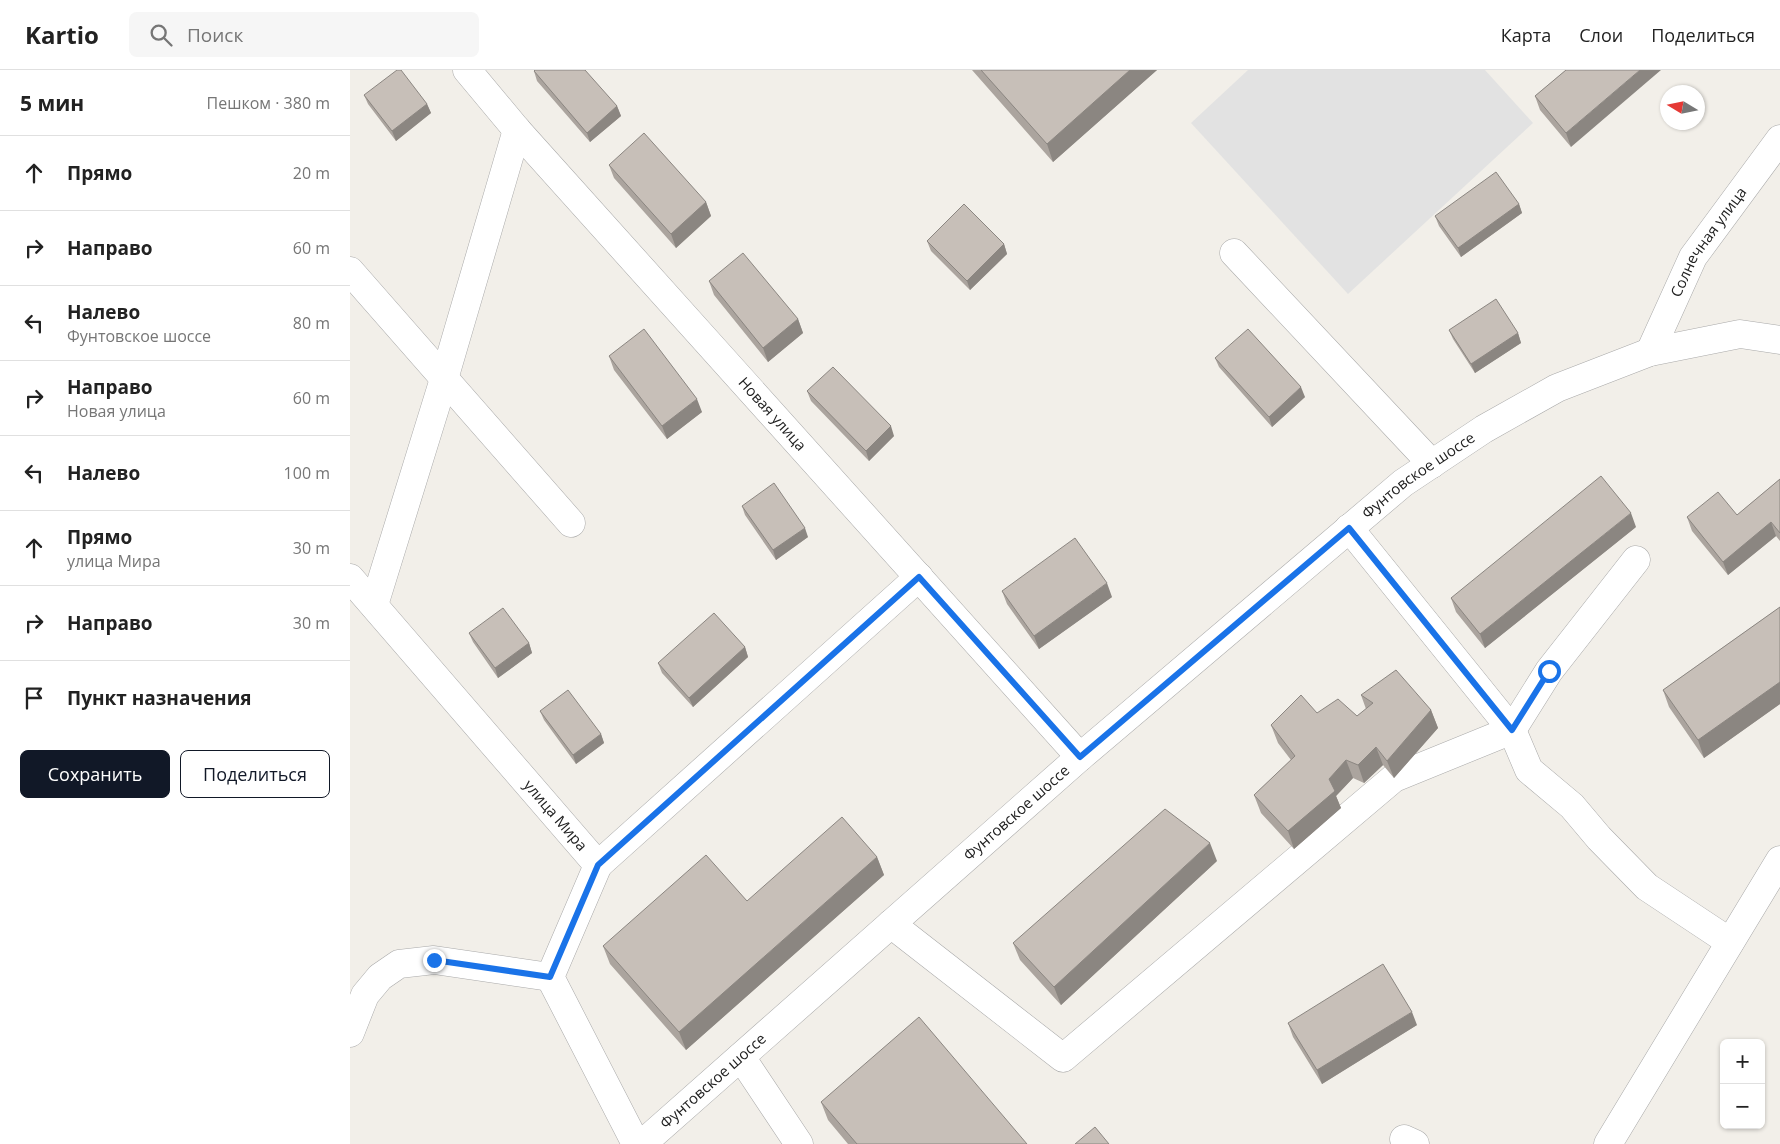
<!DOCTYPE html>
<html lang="ru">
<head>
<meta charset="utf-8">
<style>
	:root { --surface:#fff; --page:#f6f6f6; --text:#222; --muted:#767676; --line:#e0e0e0; --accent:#111827 }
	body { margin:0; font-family:"Open Sans",sans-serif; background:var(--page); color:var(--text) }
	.controls { position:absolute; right:15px; bottom:15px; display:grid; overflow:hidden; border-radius:8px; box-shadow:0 1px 4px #0004 }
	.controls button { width:45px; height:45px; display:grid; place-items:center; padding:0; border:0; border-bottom:1px solid var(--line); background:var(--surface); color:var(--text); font:25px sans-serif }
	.compass { position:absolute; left:1310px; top:15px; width:45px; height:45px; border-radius:50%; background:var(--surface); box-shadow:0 1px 4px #0004; rotate:280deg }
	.stop { position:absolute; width:15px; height:15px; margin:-11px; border:4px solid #1a73e8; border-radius:50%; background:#fff }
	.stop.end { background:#1a73e8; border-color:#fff; box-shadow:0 1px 5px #0008 }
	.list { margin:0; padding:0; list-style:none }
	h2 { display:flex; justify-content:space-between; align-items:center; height:65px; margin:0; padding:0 20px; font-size:21px }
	h2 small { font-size:16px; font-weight:400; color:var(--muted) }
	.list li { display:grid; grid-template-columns:32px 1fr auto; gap:15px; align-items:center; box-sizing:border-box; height:75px; padding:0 20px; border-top:1px solid var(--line) }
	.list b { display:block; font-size:19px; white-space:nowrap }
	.list p { margin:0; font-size:16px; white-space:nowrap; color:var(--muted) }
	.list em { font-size:16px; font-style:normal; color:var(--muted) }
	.actions { display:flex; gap:10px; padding:15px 20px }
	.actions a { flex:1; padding:11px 0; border:1px solid var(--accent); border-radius:8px; text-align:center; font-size:18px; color:var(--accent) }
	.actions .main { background:var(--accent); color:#fff }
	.icon { flex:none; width:28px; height:28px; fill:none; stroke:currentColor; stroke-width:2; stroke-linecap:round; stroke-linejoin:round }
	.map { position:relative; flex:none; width:1430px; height:1074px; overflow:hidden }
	header { display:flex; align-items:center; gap:30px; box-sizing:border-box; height:70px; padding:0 25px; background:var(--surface); border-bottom:1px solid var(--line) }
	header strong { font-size:24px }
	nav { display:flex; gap:28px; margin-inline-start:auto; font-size:18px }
	.search { width:350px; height:45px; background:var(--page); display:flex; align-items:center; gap:12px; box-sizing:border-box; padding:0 18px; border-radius:8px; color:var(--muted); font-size:19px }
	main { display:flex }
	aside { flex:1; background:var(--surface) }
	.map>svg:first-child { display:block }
	.parking { fill:#e2e2e2 }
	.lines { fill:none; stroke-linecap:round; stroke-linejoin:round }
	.minor-casing { stroke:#a9a9a9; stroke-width:29 }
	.minor { stroke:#fff; stroke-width:28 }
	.wall { fill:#aba49e }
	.shaded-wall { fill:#8b8681 }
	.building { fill:#c7bfb8; stroke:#8b8681 }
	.route { stroke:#1a73e8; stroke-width:6 }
	.labels { text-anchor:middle; stroke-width:4; stroke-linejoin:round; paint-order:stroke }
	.street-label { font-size:15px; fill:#222; stroke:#fff }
</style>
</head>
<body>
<header>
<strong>Kartio</strong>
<div class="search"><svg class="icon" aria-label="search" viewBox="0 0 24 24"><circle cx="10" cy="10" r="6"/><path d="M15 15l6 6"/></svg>Поиск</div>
<nav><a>Карта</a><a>Слои</a><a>Поделиться</a></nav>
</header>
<main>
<aside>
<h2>5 мин<small>Пешком · 380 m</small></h2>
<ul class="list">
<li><svg class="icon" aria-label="ahead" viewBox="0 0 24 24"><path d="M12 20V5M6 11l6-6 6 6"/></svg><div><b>Прямо</b></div><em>20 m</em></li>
<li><svg class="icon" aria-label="right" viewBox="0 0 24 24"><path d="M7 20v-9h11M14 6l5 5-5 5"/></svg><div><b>Направо</b></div><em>60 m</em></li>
<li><svg class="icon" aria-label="left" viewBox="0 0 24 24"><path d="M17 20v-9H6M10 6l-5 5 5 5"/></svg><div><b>Налево</b><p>Фунтовское шоссе</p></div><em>80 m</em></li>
<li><svg class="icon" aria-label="right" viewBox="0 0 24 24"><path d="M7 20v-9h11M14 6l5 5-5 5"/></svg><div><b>Направо</b><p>Новая улица</p></div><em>60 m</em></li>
<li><svg class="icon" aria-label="left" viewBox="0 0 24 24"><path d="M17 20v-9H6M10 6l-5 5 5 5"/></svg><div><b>Налево</b></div><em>100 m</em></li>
<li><svg class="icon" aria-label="ahead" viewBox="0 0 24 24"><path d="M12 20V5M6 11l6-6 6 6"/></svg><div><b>Прямо</b><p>улица Мира</p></div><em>30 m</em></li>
<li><svg class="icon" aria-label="right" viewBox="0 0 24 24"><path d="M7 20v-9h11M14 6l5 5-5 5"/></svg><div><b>Направо</b></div><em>30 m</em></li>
<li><svg class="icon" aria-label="arrive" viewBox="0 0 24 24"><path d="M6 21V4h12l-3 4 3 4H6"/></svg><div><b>Пункт назначения</b></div></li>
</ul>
<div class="actions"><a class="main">Сохранить</a><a>Поделиться</a></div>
</aside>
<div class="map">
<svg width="1430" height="1074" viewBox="0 0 1430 1074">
	<rect width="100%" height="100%" fill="#f2efe9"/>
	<path class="parking" d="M 898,0 L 1135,0 L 1183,53 L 998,224 L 841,53 Z"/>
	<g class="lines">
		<defs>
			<g id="minor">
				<path id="s1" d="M 117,0 L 167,60 L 730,687"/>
				<path d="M 884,183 L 1082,394"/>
				<path d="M 0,201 L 221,453"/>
				<path id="s2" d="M 1300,282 L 1343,187 L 1430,69"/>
				<path d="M 999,458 L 1162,660 L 1179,700 L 1222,736 L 1249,768 L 1297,817 L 1380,872"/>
				<path id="s3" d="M 0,508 L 248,795 L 200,907 L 286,1074"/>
				<path d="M 24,535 L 94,309 L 167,60"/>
				<path d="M 248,795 L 569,507"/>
				<path d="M 541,854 L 713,988 L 1044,708 L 1162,660 L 1199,601 L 1286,490"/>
				<path d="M 0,963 L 15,925 L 30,907 L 49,894 L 84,890 L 200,907"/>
				<path d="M 391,987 L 449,1074"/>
				<path d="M 1054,1069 L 1065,1074"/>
				<path id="s4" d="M 292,1074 L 730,687 L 1053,413 L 1134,359 L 1207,318 L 1300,282 L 1390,264 L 1430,270"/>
				<path d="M 1258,1074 L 1430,790"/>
			</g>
		</defs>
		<use href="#minor" class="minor-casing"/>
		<use href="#minor" class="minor"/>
	</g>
	<path class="wall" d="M 622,0 L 807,0 L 703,92 Z
		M 1216,0 L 1221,77 L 1190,40 L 1185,26 Z
		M 184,1 L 267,36 L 271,46 L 240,72 L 187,11 Z
		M 14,25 L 77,34 L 81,43 L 46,71 L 18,34 Z
		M 259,95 L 356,132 L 361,146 L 326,178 L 264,108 Z
		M 1169,134 L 1172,143 L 1111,187 L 1089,156 L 1085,146 Z
		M 577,171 L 654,174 L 657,184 L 620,220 L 581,181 Z
		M 359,211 L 448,249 L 453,263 L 418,292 L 364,225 Z
		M 1099,260 L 1168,263 L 1171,273 L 1125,303 L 1103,269 Z
		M 259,286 L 352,342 L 317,369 L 264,300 Z
		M 865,288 L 955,327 L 922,357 L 869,297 Z
		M 457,321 L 544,366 L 519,391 L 461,331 Z
		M 1430,409 L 1430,471 L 1426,466 L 1378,505 L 1342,461 L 1337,447 L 1387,445 Z
		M 392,436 L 458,467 L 426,490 L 395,445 Z
		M 1286,457 L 1135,578 L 1106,542 L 1101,528 Z
		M 652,521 L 762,527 L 689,579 L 657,534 Z
		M 1430,537 L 1430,634 L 1354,688 L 1319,637 L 1313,620 Z
		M 119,563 L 179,573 L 182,583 L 148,608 L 123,572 Z
		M 395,577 L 398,587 L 343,637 L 312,603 L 308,593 Z
		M 1011,625 L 1081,640 L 1088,658 L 1044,708 L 1033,695 L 1014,713 L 1003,708 L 986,726 L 991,738 L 944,779 L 911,743 L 904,725 L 941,690 L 928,673 L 921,655 L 967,643 L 1007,646 L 1016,639 Z
		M 190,641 L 251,664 L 254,673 L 226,694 L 194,650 Z
		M 527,787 L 534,805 L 336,980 L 260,894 L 253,876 L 397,831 Z
		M 867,791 L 711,935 L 670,890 L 663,873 Z
		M 938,953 L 1067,955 L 972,1014 L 943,967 Z
		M 471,1032 L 677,1074 L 498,1074 L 478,1050 Z"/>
	<path class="shaded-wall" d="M 780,0 L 807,0 L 703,92 L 697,74 Z
		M 1290,0 L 1311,0 L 1221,77 L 1216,63 Z
		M 77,34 L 81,43 L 46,71 L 42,61 Z
		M 267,36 L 271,46 L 240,72 L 237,63 Z
		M 356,132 L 361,146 L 326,178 L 321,164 Z
		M 1169,134 L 1172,143 L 1111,187 L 1108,178 Z
		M 654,174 L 657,184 L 620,220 L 617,211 Z
		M 448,249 L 453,263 L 418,292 L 413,278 Z
		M 1168,263 L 1171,273 L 1125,303 L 1121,294 Z
		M 951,317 L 955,327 L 922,357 L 919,347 Z
		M 347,329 L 352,342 L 317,369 L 312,356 Z
		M 541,356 L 544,366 L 519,391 L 516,381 Z
		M 1281,443 L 1286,457 L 1135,578 L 1130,564 Z
		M 1421,452 L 1426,466 L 1378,505 L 1373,492 Z
		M 455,458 L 458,467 L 426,490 L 423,480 Z
		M 757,513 L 762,527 L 689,579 L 684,566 Z
		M 179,573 L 182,583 L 148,608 L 145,598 Z
		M 395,577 L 398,587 L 343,637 L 339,628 Z
		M 1430,612 L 1430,634 L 1354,688 L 1348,670 Z
		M 1081,640 L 1088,658 L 1044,708 L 1037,691 Z
		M 251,664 L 254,673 L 226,694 L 223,685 Z
		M 1026,677 L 1033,695 L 1014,713 L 1008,695 Z
		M 996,690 L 1003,708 L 986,726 L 991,738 L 944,779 L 938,761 L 979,709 Z
		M 860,773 L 867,791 L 711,935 L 704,917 Z
		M 527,787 L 534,805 L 336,980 L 329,962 Z
		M 1062,942 L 1067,955 L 972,1014 L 967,1000 Z"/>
	<path class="building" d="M 47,0 L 51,0 L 77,34 L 42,61 L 14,25 Z
		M 185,0 L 235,0 L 267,36 L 237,63 L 184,1 Z
		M 631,0 L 780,0 L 697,74 Z
		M 1216,0 L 1290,0 L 1216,63 L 1185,26 Z
		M 294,63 L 356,132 L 321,164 L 259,95 Z
		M 1146,102 L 1169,134 L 1108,178 L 1085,146 Z
		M 614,134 L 654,174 L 617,211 L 577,171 Z
		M 393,183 L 448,249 L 413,278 L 359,211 Z
		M 1146,229 L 1168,263 L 1121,294 L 1099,260 Z
		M 294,259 L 347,329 L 312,356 L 259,286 Z
		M 898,259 L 951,317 L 919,347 L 865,288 Z
		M 483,297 L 541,356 L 516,381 L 457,321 Z
		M 1251,406 L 1281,443 L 1130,564 L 1101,528 Z
		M 1430,409 L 1430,463 L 1421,452 L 1373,492 L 1337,447 L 1368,422 L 1387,445 Z
		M 424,413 L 455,458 L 423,480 L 392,436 Z
		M 725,468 L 757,513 L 684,566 L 652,521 Z
		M 1430,537 L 1430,612 L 1348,670 L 1313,620 Z
		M 153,538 L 179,573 L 145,598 L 119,563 Z
		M 364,543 L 395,577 L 339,628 L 308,593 Z
		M 1046,600 L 1081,640 L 1037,691 L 1026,677 L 1008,695 L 996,690 L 979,709 L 985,721 L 938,761 L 904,725 L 945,686 L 921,655 L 951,625 L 967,643 L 988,629 L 1007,646 L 1023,633 L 1011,625 Z
		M 218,620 L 251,664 L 223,685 L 190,641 Z
		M 815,739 L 860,773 L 704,917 L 663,873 Z
		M 492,747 L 527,787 L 329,962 L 253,876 L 356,785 L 397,831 Z
		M 1033,894 L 1062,942 L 967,1000 L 938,953 Z
		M 569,947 L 677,1074 L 507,1074 L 471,1032 Z
		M 745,1057 L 759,1074 L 725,1074 Z"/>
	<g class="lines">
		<path class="route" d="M 84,890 L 200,907 L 248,795 L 569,507 L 730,687 L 999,458 L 1162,660 L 1199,601"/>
	</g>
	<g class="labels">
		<g class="street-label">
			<text dy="5" stroke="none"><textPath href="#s2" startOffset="125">Солнечная улица</textPath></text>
			<text dy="5" stroke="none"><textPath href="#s1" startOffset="460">Новая улица</textPath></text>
			<text dy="5" stroke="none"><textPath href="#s4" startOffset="1025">Фунтовское шоссе</textPath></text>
			<text dy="5" stroke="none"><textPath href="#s4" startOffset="500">Фунтовское шоссе</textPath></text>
			<text dy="5" stroke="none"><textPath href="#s3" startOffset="314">улица Мира</textPath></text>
			<text dy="5" stroke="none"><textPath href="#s4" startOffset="95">Фунтовское шоссе</textPath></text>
		</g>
	</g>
</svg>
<div class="controls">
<button>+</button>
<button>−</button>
</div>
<svg class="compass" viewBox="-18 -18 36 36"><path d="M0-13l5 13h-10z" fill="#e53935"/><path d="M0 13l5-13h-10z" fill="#767676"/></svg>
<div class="stop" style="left:1199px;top:601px"></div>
<div class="stop end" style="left:84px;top:890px"></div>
</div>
</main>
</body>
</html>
